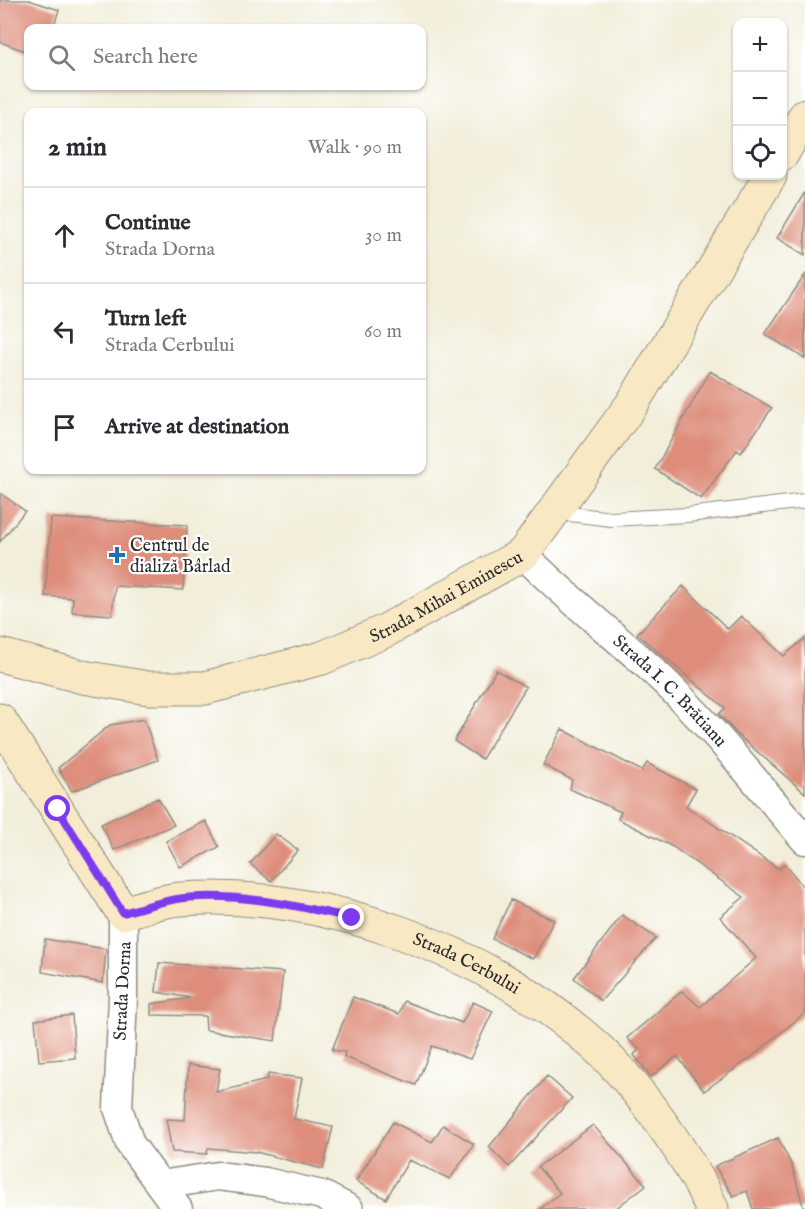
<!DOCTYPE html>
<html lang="en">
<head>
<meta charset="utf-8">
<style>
	:root { --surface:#fff; --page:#f2f2f3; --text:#2b2b33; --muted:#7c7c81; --line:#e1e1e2 }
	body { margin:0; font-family:"IM FELL English",serif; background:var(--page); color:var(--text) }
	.controls { position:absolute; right:18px; top:18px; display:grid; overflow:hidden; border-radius:12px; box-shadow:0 2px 4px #0004 }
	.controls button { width:54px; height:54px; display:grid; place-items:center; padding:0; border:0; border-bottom:2px solid var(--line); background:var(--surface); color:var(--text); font:30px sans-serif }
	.stop { position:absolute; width:18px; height:18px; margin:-14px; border:4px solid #7c3aed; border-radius:50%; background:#fff }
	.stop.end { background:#7c3aed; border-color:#fff; box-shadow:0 2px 6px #0008 }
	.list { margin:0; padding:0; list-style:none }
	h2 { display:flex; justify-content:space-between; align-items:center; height:78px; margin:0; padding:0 24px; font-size:26px }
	h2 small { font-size:20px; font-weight:400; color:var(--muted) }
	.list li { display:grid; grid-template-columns:39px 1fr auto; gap:18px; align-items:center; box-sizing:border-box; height:96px; padding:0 24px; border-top:2px solid var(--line) }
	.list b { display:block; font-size:22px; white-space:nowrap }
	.list p { margin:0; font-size:20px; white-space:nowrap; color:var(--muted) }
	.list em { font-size:20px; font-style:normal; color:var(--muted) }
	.icon { flex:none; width:33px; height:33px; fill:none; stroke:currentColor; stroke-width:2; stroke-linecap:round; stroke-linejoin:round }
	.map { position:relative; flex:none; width:805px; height:1209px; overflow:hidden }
	.search { position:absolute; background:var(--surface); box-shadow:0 2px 4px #0004; left:24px; top:24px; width:402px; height:66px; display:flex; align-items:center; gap:15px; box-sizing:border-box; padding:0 21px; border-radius:12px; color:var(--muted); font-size:22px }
	.panel { position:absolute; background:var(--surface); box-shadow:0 2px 4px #0004; left:24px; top:108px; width:402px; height:366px; border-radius:12px }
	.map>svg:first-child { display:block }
	.building { fill:#de8d7a }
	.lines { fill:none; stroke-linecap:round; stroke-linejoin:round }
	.lane-casing { stroke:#8e8c82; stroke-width:16 }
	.street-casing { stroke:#8e8c82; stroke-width:31 }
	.secondary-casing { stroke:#8e8c82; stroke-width:35 }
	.lane { stroke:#fff; stroke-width:14 }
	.street { stroke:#fff; stroke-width:28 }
	.secondary { stroke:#f8e8c3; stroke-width:33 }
	.route { stroke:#7c3aed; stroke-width:8 }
	.poi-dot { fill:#1f6fb2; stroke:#fff; stroke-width:2 }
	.labels { text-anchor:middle; stroke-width:4.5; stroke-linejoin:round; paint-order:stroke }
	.poi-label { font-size:18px; fill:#2b2b2b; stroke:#fff; text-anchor:start }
	.street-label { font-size:18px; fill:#2b2b2b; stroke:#fff }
</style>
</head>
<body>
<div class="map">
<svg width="805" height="1209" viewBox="0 0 805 1209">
	<rect width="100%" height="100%" fill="#fff"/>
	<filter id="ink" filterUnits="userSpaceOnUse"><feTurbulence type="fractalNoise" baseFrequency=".0167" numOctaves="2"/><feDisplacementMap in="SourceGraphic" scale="12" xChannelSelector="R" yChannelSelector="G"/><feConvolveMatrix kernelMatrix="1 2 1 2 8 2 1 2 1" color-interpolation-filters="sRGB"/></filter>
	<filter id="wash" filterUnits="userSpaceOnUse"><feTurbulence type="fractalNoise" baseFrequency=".008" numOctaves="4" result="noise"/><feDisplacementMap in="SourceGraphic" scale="24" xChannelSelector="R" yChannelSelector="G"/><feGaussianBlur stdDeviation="1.35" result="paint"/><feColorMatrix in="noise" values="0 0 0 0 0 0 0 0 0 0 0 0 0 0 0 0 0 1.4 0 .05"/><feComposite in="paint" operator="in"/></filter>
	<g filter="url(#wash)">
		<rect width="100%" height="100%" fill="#f2eeda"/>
		<g id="blocks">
			<path class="building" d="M 0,0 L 29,0 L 59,10 L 53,28 L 28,28 L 28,52 L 0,42 Z
				M 805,192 L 805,255 L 777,238 Z
				M 805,275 L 805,359 L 765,334 Z
				M 710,371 L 772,408 L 741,453 L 737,450 L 701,499 L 655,469 Z
				M 0,493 L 25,511 L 0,542 Z
				M 51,518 L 187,525 L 183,590 L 115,586 L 112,615 L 72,612 L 73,598 L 45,596 Z
				M 683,586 L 728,629 L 741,616 L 784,656 L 805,638 L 805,793 L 738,735 L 719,714 L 725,708 L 637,634 Z
				M 496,670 L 526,687 L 482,759 L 454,741 Z
				M 144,719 L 158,760 L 72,791 L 58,768 L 110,725 Z
				M 562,729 L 642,771 L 647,763 L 696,789 L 686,806 L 779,869 L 785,864 L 805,889 L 805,1013 L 749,1059 L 704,1091 L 677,1056 L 651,1077 L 634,1055 L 639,1049 L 627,1038 L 682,991 L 700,1007 L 756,958 L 720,917 L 744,897 L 673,847 L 618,819 L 621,812 L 570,789 L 572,780 L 543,765 Z
				M 158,798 L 174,825 L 114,850 L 101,824 Z
				M 206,821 L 219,847 L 180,867 L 166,841 Z
				M 276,834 L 298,850 L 271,881 L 250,864 Z
				M 511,900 L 554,920 L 533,959 L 492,939 Z
				M 622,915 L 656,938 L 601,1001 L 574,978 Z
				M 45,939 L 106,949 L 103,983 L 42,972 Z
				M 159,963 L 283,972 L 275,1041 L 206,1030 L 205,1016 L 151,1015 L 151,1004 L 191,998 L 156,992 Z
				M 353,997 L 399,1014 L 404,1001 L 462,1023 L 473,1002 L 493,1011 L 470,1059 L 432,1046 L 416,1085 L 344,1057 L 345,1052 L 332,1050 Z
				M 72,1015 L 75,1058 L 39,1061 L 35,1020 Z
				M 188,1065 L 220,1069 L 216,1092 L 267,1080 L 268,1074 L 302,1078 L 294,1119 L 333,1127 L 323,1169 L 256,1152 L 208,1148 L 207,1154 L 172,1152 L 166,1119 L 185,1120 Z
				M 547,1076 L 572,1098 L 509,1167 L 489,1147 Z
				M 393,1122 L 432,1142 L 443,1125 L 474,1144 L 450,1179 L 409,1160 L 386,1199 L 356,1181 Z
				M 593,1125 L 646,1185 L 615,1209 L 540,1209 L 560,1193 L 538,1167 Z
				M 778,1138 L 792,1166 L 804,1209 L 753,1209 L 747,1191 L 733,1196 L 715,1166 Z"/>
		</g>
	</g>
	<g filter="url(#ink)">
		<use href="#blocks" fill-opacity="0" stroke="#8e8c82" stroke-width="1.5"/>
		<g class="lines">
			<defs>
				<path id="lane" d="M 554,512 L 611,519 L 688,515 L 805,501"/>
				<g id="street">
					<path id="s1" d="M 523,554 C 563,595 607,629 649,667 C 707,720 755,781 805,840"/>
					<path d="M 123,913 L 123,997 L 118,1108 L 130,1144 L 178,1209"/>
					<path d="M 161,1185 L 218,1176 L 265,1182 L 322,1195 L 349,1209"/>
				</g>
				<g id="secondary">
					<path d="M 782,154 L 805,116"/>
					<path id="s2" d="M 0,655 L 83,677 L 148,688 L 205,688 L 322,658 L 385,631 L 523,554 L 632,404 L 770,176"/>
					<path id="s3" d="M 0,720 L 123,913 C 142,908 162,900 181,899 C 322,889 488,950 594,1045 C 621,1069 643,1097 664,1127 C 682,1152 700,1180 712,1209"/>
				</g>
			</defs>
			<use href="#lane" class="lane-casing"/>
			<use href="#street" class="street-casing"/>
			<use href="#secondary" class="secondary-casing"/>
			<use href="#lane" class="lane"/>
			<use href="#street" class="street"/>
			<use href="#secondary" class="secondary"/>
		</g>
	</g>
	<g class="lines" filter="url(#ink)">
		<path class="route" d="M 58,809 L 123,913 C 141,908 159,902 177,899 C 232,891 298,906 352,918"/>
	</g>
	<path class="poi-dot" d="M114 546h6v6h6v6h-6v6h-6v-6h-6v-6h6z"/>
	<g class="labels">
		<g class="poi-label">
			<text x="130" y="551">Centrul de<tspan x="130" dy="21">dializă Bârlad</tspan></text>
		</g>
		<g class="street-label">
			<text dy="6" stroke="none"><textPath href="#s2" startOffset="468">Strada Mihai Eminescu</textPath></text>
			<text dy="6" stroke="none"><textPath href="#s1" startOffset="201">Strada I. C. Brătianu</textPath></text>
			<text dy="6" stroke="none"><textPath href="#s3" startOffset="585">Strada Cerbului</textPath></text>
			<text transform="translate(122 991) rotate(-87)" y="6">Strada Dorna</text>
		</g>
	</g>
</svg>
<div class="controls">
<button>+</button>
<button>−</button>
<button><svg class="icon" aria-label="locate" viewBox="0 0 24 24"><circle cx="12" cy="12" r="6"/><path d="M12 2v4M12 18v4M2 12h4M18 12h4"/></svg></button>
</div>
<div class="stop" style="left:58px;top:809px"></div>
<div class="stop end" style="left:352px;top:918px"></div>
<div class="search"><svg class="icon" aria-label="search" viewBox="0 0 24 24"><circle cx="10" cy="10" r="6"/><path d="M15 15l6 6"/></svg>Search here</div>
<section class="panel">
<h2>2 min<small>Walk · 90 m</small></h2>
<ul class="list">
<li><svg class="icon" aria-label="ahead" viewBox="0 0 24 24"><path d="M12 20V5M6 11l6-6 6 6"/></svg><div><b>Continue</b><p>Strada Dorna</p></div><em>30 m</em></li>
<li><svg class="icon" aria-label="left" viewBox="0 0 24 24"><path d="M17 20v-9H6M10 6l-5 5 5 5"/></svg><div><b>Turn left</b><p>Strada Cerbului</p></div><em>60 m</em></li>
<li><svg class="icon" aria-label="arrive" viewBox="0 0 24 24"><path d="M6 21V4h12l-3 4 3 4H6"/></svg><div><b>Arrive at destination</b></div></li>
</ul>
</section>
</div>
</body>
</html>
